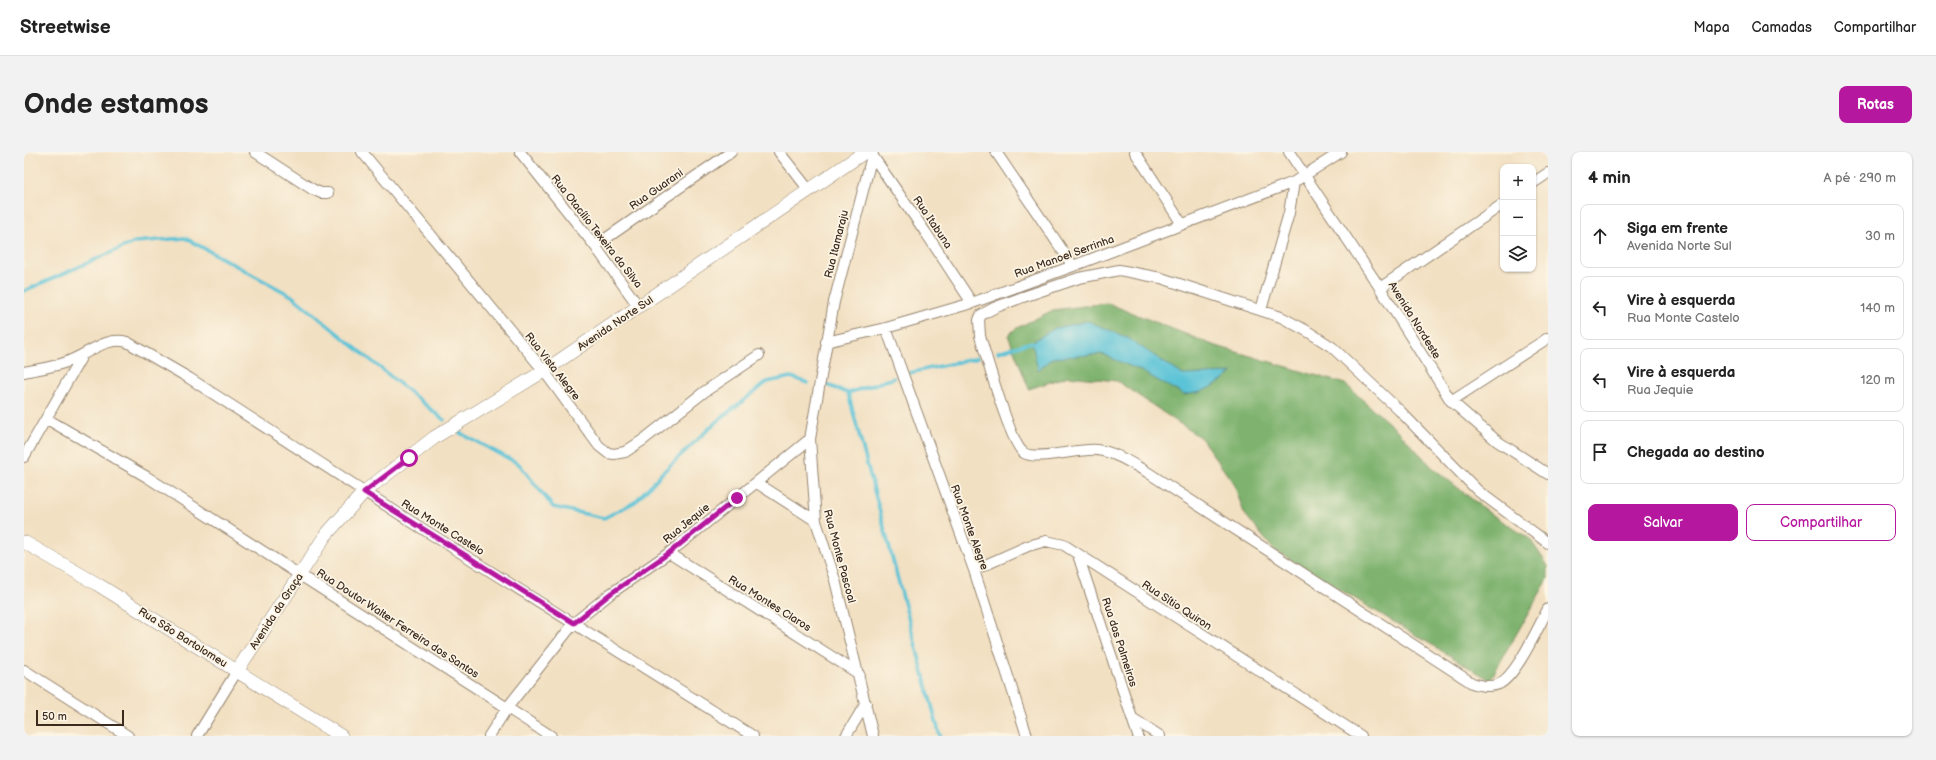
<!DOCTYPE html>
<html lang="pt">
<head>
<meta charset="utf-8">
<style>
	:root { --surface:#fff; --page:#f2f2f2; --text:#222; --muted:#767676; --line:#e0e0e0; --accent:#b5179e }
	body { margin:0; font-family:"Balsamiq Sans",sans-serif; background:var(--page); color:var(--text) }
	.controls { position:absolute; right:12px; top:12px; display:grid; overflow:hidden; border-radius:8px; box-shadow:0 1px 3px #0004 }
	.controls button { width:36px; height:36px; display:grid; place-items:center; padding:0; border:0; border-bottom:1px solid var(--line); background:var(--surface); color:var(--text); font:20px sans-serif }
	.scale { position:absolute; left:12px; bottom:10px; width:88px; box-sizing:border-box; padding-left:4px; border:2px solid #3b2a1e; border-top:0; font-size:11px; line-height:14px; white-space:nowrap; color:#3b2a1e; -webkit-text-stroke:3px #fcf5e5; paint-order:stroke }
	.stop { position:absolute; width:12px; height:12px; margin:-9px; border:3px solid #b5179e; border-radius:50%; background:#fff }
	.stop.end { background:#b5179e; border-color:#fff; box-shadow:0 1px 4px #0008 }
	.list { margin:0; padding:0; list-style:none }
	h2 { display:flex; justify-content:space-between; align-items:center; height:52px; margin:0; padding:0 16px; font-size:17px }
	h2 small { font-size:13px; font-weight:400; color:var(--muted) }
	.list li { display:grid; grid-template-columns:26px 1fr auto; gap:12px; align-items:center; box-sizing:border-box; height:64px; margin:0 8px 8px; padding:0 8px; border:1px solid var(--line); border-radius:8px }
	.list b { display:block; font-size:15px; white-space:nowrap }
	.list p { margin:0; font-size:13px; white-space:nowrap; color:var(--muted) }
	.list em { font-size:13px; font-style:normal; color:var(--muted) }
	.actions { display:flex; gap:8px; padding:12px 16px }
	.actions a { flex:1; padding:9px 0; border:1px solid var(--accent); border-radius:8px; text-align:center; font-size:14px; color:var(--accent) }
	.actions .main { background:var(--accent); color:#fff }
	.icon { flex:none; width:22px; height:22px; fill:none; stroke:currentColor; stroke-width:2; stroke-linecap:round; stroke-linejoin:round }
	.map { position:relative; flex:none; width:1524px; height:584px; overflow:hidden; border-radius:8px }
	header { display:flex; align-items:center; gap:24px; box-sizing:border-box; height:56px; padding:0 20px; background:var(--surface); border-bottom:1px solid var(--line) }
	header strong { font-size:19px }
	nav { display:flex; gap:22px; margin-inline-start:auto; font-size:14px }
	.intro { display:flex; align-items:center; justify-content:space-between; box-sizing:border-box; height:96px; padding:0 24px }
	h1 { margin:0; font-size:28px }
	.button { padding:10px 18px; border-radius:8px; background:var(--accent); color:#fff; font-size:14px; font-weight:700 }
	main { display:flex; gap:24px; padding:0 24px }
	aside { flex:1; background:var(--surface); border-radius:8px; box-shadow:0 1px 3px #0004 }
	.map>svg:first-child { display:block }
	.forest { fill:#7eb26e; stroke:#5c6e46 }
	.water { fill:#5ac3d7; stroke:#4a767a }
	.lines { fill:none; stroke-linecap:round; stroke-linejoin:round }
	.stream { stroke:#5ac3d7; stroke-width:3.5 }
	.minor-casing { stroke:#968570; stroke-width:12 }
	.tertiary-casing { stroke:#968570; stroke-width:14 }
	.minor { stroke:#fff; stroke-width:10 }
	.tertiary { stroke:#fff; stroke-width:13 }
	.route { stroke:#b5179e; stroke-width:5 }
	.labels { text-anchor:middle; stroke-width:3.5; stroke-linejoin:round; paint-order:stroke }
	.street-label { font-size:11px; fill:#3b2a1e; stroke:#fcf5e5 }
</style>
</head>
<body>
<header>
<strong>Streetwise</strong>
<nav><a>Mapa</a><a>Camadas</a><a>Compartilhar</a></nav>
</header>
<div class="intro"><h1>Onde estamos</h1><a class="button">Rotas</a></div>
<main>
<div class="map">
<svg width="1524" height="584" viewBox="0 0 1524 584">
	<rect width="100%" height="100%" fill="#fcf5e5"/>
	<filter id="ink" filterUnits="userSpaceOnUse"><feTurbulence type="fractalNoise" baseFrequency=".025" numOctaves="2"/><feDisplacementMap in="SourceGraphic" scale="8" xChannelSelector="R" yChannelSelector="G"/><feConvolveMatrix kernelMatrix="1 2 1 2 8 2 1 2 1" color-interpolation-filters="sRGB"/></filter>
	<filter id="wash" filterUnits="userSpaceOnUse"><feTurbulence type="fractalNoise" baseFrequency=".012" numOctaves="4" result="noise"/><feDisplacementMap in="SourceGraphic" scale="16" xChannelSelector="R" yChannelSelector="G"/><feGaussianBlur stdDeviation="0.9" result="paint"/><feColorMatrix in="noise" values="0 0 0 0 0 0 0 0 0 0 0 0 0 0 0 0 0 1.4 0 .05"/><feComposite in="paint" operator="in"/></filter>
	<g filter="url(#wash)">
		<rect width="100%" height="100%" fill="#f2e0c2"/>
		<path class="forest" d="M 1083,151 L 1189,193 L 1321,232 L 1377,282 L 1408,315 L 1464,360 L 1506,387 L 1524,414 L 1524,427 L 1466,528 L 1249,397 L 1220,361 L 1210,332 L 1177,286 L 1093,229 L 1044,224 L 1005,237 L 984,183 L 993,176 L 1029,158 Z"/>
		<path class="water" d="M 1064,169 L 1104,186 L 1159,223 L 1208,221 L 1195,231 L 1177,240 L 1160,243 L 1117,219 L 1078,202 L 1028,206 L 1014,218 L 1008,190 L 1031,176 Z"/>
		<g class="lines">
			<path class="stream" d="M 0,139 L 111,90 L 161,86 L 268,144 L 420,268
				M 974,200 L 1008,190
				M 885,221 L 953,206
				M 803,233 L 824,241 L 870,226
				M 824,241 L 916,584
				M 436,281 L 495,312 L 529,355 L 580,366 L 611,350 L 638,321 L 692,270 L 743,230 L 767,225 L 784,231"/>
		</g>
	</g>
	<g filter="url(#ink)">
		<g class="lines">
			<defs>
				<path id="minor" d="M 231,0 L 288,37 L 297,41 L 304,41
					M 338,0 L 520,219 L 575,294 L 584,301 L 590,302 L 601,300 L 619,288 L 680,240 L 735,203
					M 496,0 L 571,94 L 615,155
					M 755,0 L 785,38
					M 972,0 L 1049,114
					M 1111,0 L 1158,72
					M 1265,0 L 1356,136 L 1427,249 L 1473,289 L 1524,322
					M 848,3 L 902,81 L 948,151
					M 1509,31 L 1524,21
					M 571,94 L 707,0
					M 1356,136 L 1479,52
					M 1237,158 L 1265,61 L 1270,30
					M 862,176 L 950,418 L 1003,584
					M 802,190 L 862,176 L 948,151 L 1049,114 L 1270,30 L 1317,0
					M 0,220 C 15,217 31,215 45,209 C 64,202 82,184 103,190 L 165,226 L 383,367 L 729,584
					M 1427,249 L 1524,186
					M 23,267 L 123,325 L 527,584
					M 0,305 L 59,202
					M 733,331 L 792,369
					M 1524,391 L 1454,339 L 1376,259 L 1308,195 L 1283,179 L 1257,165 L 1137,126 L 1095,118 L 1055,126 L 999,145 L 970,156 L 957,163 L 955,168 L 956,184 C 962,203 987,294 1000,301 C 1013,309 1055,296 1073,298 C 1091,300 1107,311 1123,320 L 1448,531 C 1457,534 1466,536 1475,532 C 1493,523 1514,475 1524,457
					M 645,401 L 835,522
					M 1054,403 L 1114,584
					M 950,418 L 1004,394 L 1022,389 L 1040,393 L 1337,584
					M 0,518 L 104,584
					M 1108,566 L 1136,584
					M 173,584 L 213,519
					M 465,584 L 483,556 L 550,471 L 586,442 L 645,401 L 786,287
					M 822,584 L 842,551
					M 849,584 L 811,428 L 792,369 L 786,287 L 810,150 L 849,0"/>
				<path id="tertiary" d="M 0,390 L 73,432 L 317,584
					M 213,519 L 301,384 L 340,340 L 411,285 L 520,219 L 841,0"/>
			</defs>
			<use href="#minor" class="minor-casing"/>
			<use href="#tertiary" class="tertiary-casing"/>
			<use href="#minor" class="minor"/>
			<use href="#tertiary" class="tertiary"/>
		</g>
	</g>
	<g class="lines" filter="url(#ink)">
		<path class="route" d="M 385,306 L 340,340 L 550,471 L 586,442 L 645,401 L 713,346"/>
	</g>
	<g class="labels">
		<g class="street-label">
			<text transform="translate(632 37) rotate(-35)" y="4">Rua Guarani</text>
			<text transform="translate(909 70) rotate(56)" y="4">Rua Itabuna</text>
			<text transform="translate(573 79) rotate(52)" y="4">Rua Otacílio Texeira da Silva</text>
			<text transform="translate(812 92) rotate(-76)" y="4">Rua Itamaraju</text>
			<text transform="translate(1040 104) rotate(-20)" y="4">Rua Manoel Serrinha</text>
			<text transform="translate(1391 168) rotate(58)" y="4">Avenida Nordeste</text>
			<text transform="translate(591 171) rotate(-34)" y="4">Avenida Norte Sul</text>
			<text transform="translate(529 214) rotate(52)" y="4">Rua Vista Alegre</text>
			<text transform="translate(662 371) rotate(-39)" y="4">Rua Jequie</text>
			<text transform="translate(419 375) rotate(32)" y="4">Rua Monte Castelo</text>
			<text transform="translate(946 375) rotate(70)" y="4">Rua Monte Alegre</text>
			<text transform="translate(816 404) rotate(75)" y="4">Rua Monte Pascoal</text>
			<text transform="translate(746 451) rotate(32)" y="4">Rua Montes Claros</text>
			<text transform="translate(1153 453) rotate(33)" y="4">Rua Sítio Quiron</text>
			<text transform="translate(252 459) rotate(-57)" y="4">Avenida da Graça</text>
			<text transform="translate(374 471) rotate(33)" y="4">Rua Doutor Walter Ferreira dos Santos</text>
			<text transform="translate(159 485) rotate(32)" y="4">Rua São Bartolomeu</text>
			<text transform="translate(1096 490) rotate(72)" y="4">Rua das Palmeiras</text>
		</g>
	</g>
</svg>
<div class="controls">
<button>+</button>
<button>−</button>
<button><svg class="icon" aria-label="layers" viewBox="0 0 24 24"><path d="M12 4l9 5-9 5-9-5zM3 14l9 5 9-5"/></svg></button>
</div>
<div class="scale">50 m</div>
<div class="stop" style="left:385px;top:306px"></div>
<div class="stop end" style="left:713px;top:346px"></div>
</div>
<aside>
<h2>4 min<small>A pé · 290 m</small></h2>
<ul class="list">
<li><svg class="icon" aria-label="ahead" viewBox="0 0 24 24"><path d="M12 20V5M6 11l6-6 6 6"/></svg><div><b>Siga em frente</b><p>Avenida Norte Sul</p></div><em>30 m</em></li>
<li><svg class="icon" aria-label="left" viewBox="0 0 24 24"><path d="M17 20v-9H6M10 6l-5 5 5 5"/></svg><div><b>Vire à esquerda</b><p>Rua Monte Castelo</p></div><em>140 m</em></li>
<li><svg class="icon" aria-label="left" viewBox="0 0 24 24"><path d="M17 20v-9H6M10 6l-5 5 5 5"/></svg><div><b>Vire à esquerda</b><p>Rua Jequie</p></div><em>120 m</em></li>
<li><svg class="icon" aria-label="arrive" viewBox="0 0 24 24"><path d="M6 21V4h12l-3 4 3 4H6"/></svg><div><b>Chegada ao destino</b></div></li>
</ul>
<div class="actions"><a class="main">Salvar</a><a>Compartilhar</a></div>
</aside>
</main>
</body>
</html>
